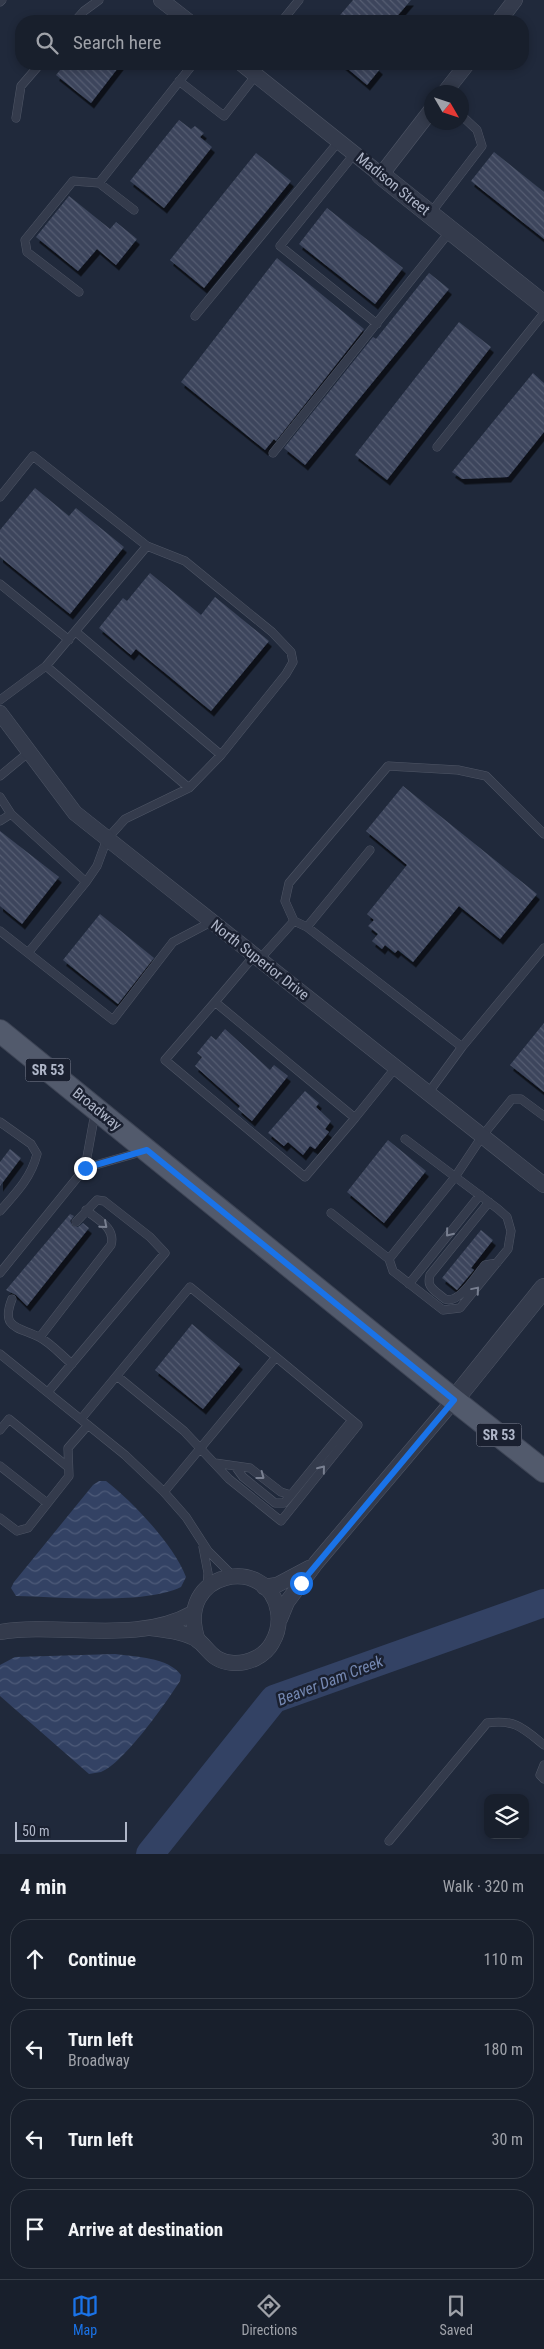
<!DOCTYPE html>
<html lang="en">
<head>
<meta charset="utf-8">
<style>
	:root { --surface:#181f2c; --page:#252c38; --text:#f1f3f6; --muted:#9fa2a9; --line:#363d48; --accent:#1a73e8 }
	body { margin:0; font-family:"Roboto Condensed",sans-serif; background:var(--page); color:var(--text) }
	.controls { position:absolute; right:15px; bottom:15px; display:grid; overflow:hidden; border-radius:10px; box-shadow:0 2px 8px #0003 }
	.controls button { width:45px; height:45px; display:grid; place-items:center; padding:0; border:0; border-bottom:1px solid var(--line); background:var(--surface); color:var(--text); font:25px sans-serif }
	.compass { position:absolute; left:424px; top:85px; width:45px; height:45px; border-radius:50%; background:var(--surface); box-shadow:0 2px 8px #0003; rotate:129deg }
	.scale { position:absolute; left:15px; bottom:12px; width:112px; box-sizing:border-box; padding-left:5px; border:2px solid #afb6c8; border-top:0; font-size:14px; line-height:18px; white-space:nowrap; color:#afb6c8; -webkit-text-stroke:4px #1a2030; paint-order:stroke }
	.stop { position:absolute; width:15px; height:15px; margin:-11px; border:4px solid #1a73e8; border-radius:50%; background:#fff }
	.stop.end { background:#1a73e8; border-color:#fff; box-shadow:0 1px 5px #0008 }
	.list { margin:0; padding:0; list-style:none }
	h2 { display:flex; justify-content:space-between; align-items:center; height:65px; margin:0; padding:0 20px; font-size:21px }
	h2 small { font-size:16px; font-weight:400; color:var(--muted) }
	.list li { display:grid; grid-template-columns:32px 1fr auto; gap:15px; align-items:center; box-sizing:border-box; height:80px; margin:0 10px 10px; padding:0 10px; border:1px solid var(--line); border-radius:20px }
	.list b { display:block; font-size:19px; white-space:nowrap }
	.list p { margin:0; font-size:16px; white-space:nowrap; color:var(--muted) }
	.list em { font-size:16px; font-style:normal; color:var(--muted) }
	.icon { flex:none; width:28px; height:28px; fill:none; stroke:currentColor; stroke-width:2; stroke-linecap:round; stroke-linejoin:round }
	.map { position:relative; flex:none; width:544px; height:1854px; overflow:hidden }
	.search { position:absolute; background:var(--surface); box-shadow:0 2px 8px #0003; left:15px; right:15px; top:15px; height:55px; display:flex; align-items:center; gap:12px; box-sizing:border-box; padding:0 18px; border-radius:20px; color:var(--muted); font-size:19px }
	.sheet { height:425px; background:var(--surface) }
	nav { display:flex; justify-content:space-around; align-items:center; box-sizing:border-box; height:70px; border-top:1px solid var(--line); background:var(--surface); font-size:14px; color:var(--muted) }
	nav a { display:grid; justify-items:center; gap:2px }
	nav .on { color:var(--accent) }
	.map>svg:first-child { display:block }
	.water { fill:url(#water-waves) }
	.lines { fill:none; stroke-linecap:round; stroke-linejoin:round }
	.river { stroke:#334264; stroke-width:28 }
	.building { fill:url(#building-back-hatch); filter:url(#shadow) }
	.service-casing { stroke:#4f5666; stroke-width:9 }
	.minor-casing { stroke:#4f5666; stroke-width:16 }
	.tertiary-casing { stroke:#4f5666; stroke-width:20 }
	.primary-casing { stroke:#3d4455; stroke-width:24 }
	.service { stroke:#343b4c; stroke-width:8 }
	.minor { stroke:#343b4c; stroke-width:15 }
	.tertiary { stroke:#343b4c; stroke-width:19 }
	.primary { stroke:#525a6c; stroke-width:22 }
	.oneway { stroke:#787f90 }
	.route { stroke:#1a73e8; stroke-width:6 }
	.labels { text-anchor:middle; stroke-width:5; stroke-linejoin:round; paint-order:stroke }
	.shield { fill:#1a2030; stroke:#82899a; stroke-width:1 }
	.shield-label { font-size:14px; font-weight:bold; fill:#afb6c8 }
	.street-label { font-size:15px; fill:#afb6c8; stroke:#1a2030 }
	.water-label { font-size:16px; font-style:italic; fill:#7588b2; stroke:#1a2030 }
</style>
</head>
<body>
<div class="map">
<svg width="544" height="1854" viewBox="0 0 544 1854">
	<defs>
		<pattern id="water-waves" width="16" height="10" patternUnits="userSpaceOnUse" patternTransform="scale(1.25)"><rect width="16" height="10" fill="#334264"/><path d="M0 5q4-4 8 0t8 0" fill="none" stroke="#4e5b79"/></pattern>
		<pattern id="building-back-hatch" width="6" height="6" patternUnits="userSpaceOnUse" patternTransform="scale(1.25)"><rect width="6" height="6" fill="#3c455c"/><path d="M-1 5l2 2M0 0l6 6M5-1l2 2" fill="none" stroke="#565e72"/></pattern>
		<filter id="shadow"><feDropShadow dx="3" dy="5.5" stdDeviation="0" flood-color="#0009"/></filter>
	</defs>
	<rect width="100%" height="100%" fill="#20293b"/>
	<path class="water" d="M 99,1481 L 106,1481 C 133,1502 174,1545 186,1577 L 181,1587 C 143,1605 61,1597 16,1596 L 11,1588 L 14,1582 L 93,1485 Z
		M 115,1654 C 136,1657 168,1657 181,1675 L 180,1681 C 166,1703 124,1763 101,1772 C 97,1773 93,1773 89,1774 L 0,1696 L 0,1665 L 15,1657 Z"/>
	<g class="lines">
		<path class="river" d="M 150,1854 L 274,1699 L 544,1603"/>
	</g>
	<path class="building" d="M 353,0 L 411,0 L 393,21 L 335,21 Z
		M 65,64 L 121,64 L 91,103 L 56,75 Z
		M 342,64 L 374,64 L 380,69 L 367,85 Z
		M 179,120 L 191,129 L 195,126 L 204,133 L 200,137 L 212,147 L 164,208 L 130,181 Z
		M 494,152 L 544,192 L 544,239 L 471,181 Z
		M 256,153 L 291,181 L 204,288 L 170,260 Z
		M 69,196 L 110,229 L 116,222 L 137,239 L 116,265 L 97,249 L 78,271 L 36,237 Z
		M 327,208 L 403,268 L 375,304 L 299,244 Z
		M 277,258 L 364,329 L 276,441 L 274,439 L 265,450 L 181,382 Z
		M 429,273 L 449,289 L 305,465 L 284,448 L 373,337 L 376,339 Z
		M 459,322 L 491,347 L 387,480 L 355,455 Z
		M 533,373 L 544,383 L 544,432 L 508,477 L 462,479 L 452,472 Z
		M 35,488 L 69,516 L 76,508 L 124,547 L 70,614 L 0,557 L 0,530 Z
		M 150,573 L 201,615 L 215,597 L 269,641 L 211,711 L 136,649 L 131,655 L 99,628 L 123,598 L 127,601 Z
		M 403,786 L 537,894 L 500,939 L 459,906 L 413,962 L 398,950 L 395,953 L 385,945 L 382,949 L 372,941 L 378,934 L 368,926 L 374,920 L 367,914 L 407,865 L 366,831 Z
		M 0,831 L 59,877 L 22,924 L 0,906 Z
		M 100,914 L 154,958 L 118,1004 L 63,960 Z
		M 544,1023 L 544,1092 L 510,1065 Z
		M 225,1029 L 270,1070 L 274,1065 L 288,1076 L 252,1121 L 238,1109 L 240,1106 L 195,1066 L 202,1057 L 197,1053 L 211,1036 L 216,1040 Z
		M 305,1091 L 319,1103 L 316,1107 L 331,1121 L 325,1129 L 329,1132 L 315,1149 L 310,1146 L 303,1155 L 288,1142 L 284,1146 L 268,1133 Z
		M 388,1140 L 426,1171 L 384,1223 L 347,1192 Z
		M 10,1149 L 21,1158 L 0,1186 L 0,1162 Z
		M 70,1214 L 74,1216 L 70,1221 L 73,1226 L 78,1227 L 83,1223 L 89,1228 L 27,1306 L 16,1295 L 6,1290 Z
		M 481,1230 L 493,1240 L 471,1268 L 474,1270 L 457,1290 L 442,1278 Z
		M 192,1324 L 240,1364 L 203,1409 L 155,1370 Z"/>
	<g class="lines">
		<defs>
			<path id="service" d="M 0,2 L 2,0
				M 75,21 L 84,11 L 99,0
				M 282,21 L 299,0
				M 179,81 L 224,116 L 256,75
				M 16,118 L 21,86 L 40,64
				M 355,153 L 280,246 L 377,324
				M 99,183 L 134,210
				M 430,214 L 482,146 L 477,130 L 462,116
				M 79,292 L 27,252 L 25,240 L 73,181 L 99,183 L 193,64
				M 195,316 L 339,141
				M 437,447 L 544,313
				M 273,453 L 451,230
				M 0,497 L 33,456 L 147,546 L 185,561 L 272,632 L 291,652 L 293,662 L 286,674 L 221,755 L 189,788 L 125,819 L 107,839 L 97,866 L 86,882
				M 0,584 L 69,640
				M 76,632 L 221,755
				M 46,666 L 189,788
				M 0,700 L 46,666 L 147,546
				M 0,776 L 29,752
				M 0,797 L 11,814 L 86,882 L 28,953 L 0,931
				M 0,821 L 11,814
				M 294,921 L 307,927 L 462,1047
				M 307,927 L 370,850
				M 28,953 L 113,1020 L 173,942 L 211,922
				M 254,956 L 215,1002 L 355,1118 L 396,1067
				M 259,960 L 294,921 L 285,901 L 289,883 L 388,766 L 458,770 L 486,776 L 544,834
				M 215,1002 L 165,1060 L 305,1177 L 355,1118
				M 429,1092 L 462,1047 L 544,948
				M 95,1113 L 85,1168 L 141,1152
				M 0,1122 L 31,1144 L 37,1154 C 31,1178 16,1193 0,1211
				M 405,1139 L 498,1209 L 507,1217 L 511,1231 L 508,1249 L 460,1308 L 443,1310 L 393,1271 L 389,1259 L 455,1177 L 483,1135 L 512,1099 L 521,1099 L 544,1116
				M 489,1202 L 430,1275 C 428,1283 429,1286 436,1292 C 439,1294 442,1297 445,1299 C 459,1305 477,1274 485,1265 L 497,1263
				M 331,1213 L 389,1259
				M 0,1273 L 85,1168
				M 409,1284 L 480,1195
				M 12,1299 C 0,1329 19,1327 39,1337 C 51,1343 62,1356 72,1364
				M 40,1337 L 111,1245 C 116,1228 98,1220 86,1210
				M 0,1354 L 125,1455 L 164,1492 L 186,1517 L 208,1551 L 233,1576
				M 117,1376 L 184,1431 L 229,1479 L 281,1521 L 358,1425 L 276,1357
				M 48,1392 L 165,1253 L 150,1237 L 104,1201 L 97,1200 L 76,1222
				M 81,1419 L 190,1287 L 276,1357 L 164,1492
				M 0,1430 L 9,1419 L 68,1467
				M 215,1463 L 250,1468 L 281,1492 L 291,1495 L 352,1420
				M 0,1466 L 47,1503
				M 235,1466 L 243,1477 L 275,1503 L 284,1503 L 291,1495
				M 0,1518 L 17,1531 L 28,1528 L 69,1476 L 68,1448 L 88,1425
				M 203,1547 L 208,1573 L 207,1587
				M 544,1765 L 540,1775 L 544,1779
				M 389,1841 L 487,1723 C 515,1719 523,1728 544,1745"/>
			<path id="minor" d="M 161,0 L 188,21
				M 499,21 L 515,0
				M 242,64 L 381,175 L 432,109
				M 445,92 L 467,64
				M 0,713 L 75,813 L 544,1185
				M 264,1587 L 277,1585 L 309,1568
				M 280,1619 L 287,1602 L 316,1563 L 454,1400
				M 151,1628 C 166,1630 187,1632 199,1641 C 211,1652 213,1661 233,1663 C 248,1664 265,1656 272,1643 C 278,1633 280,1623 278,1611 C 269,1554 173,1570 198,1641
				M 0,1632 C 62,1622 136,1645 193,1613"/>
			<path id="tertiary" d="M 381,175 L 544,305
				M 454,1400 L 544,1288"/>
			<path id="primary" d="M 0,1031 L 454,1400 L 544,1471"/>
		</defs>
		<use href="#service" class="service-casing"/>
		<use href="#minor" class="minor-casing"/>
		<use href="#tertiary" class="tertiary-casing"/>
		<use href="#primary" class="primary-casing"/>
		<use href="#service" class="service"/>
		<use href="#minor" class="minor"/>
		<use href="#tertiary" class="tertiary"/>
		<use href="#primary" class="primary"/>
	</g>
	<defs><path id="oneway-chevron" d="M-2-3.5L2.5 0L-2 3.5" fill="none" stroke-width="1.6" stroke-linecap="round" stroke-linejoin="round" transform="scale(1.25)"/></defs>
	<g class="oneway">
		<use href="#oneway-chevron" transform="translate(104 1225) rotate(41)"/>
		<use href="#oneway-chevron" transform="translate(449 1233) rotate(129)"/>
		<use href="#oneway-chevron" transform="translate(476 1290) rotate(-50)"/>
		<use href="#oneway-chevron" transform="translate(322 1469) rotate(-51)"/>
		<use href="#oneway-chevron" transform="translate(261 1476) rotate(37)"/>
	</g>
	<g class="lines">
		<path class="route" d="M 85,1168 L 147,1150 L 454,1400 L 301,1583"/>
	</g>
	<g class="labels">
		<g class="shield">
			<rect x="25.5" y="1058.5" width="45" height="23" rx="4"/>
			<rect x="476.5" y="1423.5" width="45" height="23" rx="4"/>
		</g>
		<g class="shield-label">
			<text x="48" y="1075">SR 53</text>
			<text x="499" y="1440">SR 53</text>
		</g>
		<g class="street-label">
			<text transform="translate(393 184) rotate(39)" y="5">Madison Street</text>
			<text transform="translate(260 960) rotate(38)" y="5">North Superior Drive</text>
			<text transform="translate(97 1109) rotate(39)" y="5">Broadway</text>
		</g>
		<g class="water-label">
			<text transform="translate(330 1680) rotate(-21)" y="6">Beaver Dam Creek</text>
		</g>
	</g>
</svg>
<div class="controls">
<button><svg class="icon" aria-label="layers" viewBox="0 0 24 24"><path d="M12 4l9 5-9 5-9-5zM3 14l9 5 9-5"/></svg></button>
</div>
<svg class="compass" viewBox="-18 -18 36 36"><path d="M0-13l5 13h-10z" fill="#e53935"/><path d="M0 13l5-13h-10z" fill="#9fa2a9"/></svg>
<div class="scale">50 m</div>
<div class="stop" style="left:301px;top:1583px"></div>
<div class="stop end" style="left:85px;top:1168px"></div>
<div class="search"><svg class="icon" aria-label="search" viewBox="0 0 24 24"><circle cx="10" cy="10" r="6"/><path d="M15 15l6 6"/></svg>Search here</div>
</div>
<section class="sheet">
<h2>4 min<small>Walk · 320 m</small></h2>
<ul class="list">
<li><svg class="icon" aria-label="ahead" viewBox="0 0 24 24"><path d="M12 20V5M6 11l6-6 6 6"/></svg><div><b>Continue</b></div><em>110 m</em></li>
<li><svg class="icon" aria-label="left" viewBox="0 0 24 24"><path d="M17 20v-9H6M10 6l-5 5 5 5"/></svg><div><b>Turn left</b><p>Broadway</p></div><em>180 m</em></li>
<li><svg class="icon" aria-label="left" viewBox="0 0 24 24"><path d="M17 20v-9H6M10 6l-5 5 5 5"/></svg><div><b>Turn left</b></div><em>30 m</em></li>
<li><svg class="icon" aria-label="arrive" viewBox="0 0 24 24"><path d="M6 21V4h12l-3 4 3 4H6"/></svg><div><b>Arrive at destination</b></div></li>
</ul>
</section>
<nav>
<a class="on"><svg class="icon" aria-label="map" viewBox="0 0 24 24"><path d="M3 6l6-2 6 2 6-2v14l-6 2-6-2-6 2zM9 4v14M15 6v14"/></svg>Map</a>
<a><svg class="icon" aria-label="directions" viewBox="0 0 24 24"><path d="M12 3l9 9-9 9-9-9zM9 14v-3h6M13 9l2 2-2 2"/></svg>Directions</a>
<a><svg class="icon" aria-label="saved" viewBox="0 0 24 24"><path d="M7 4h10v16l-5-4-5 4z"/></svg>Saved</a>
</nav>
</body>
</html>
